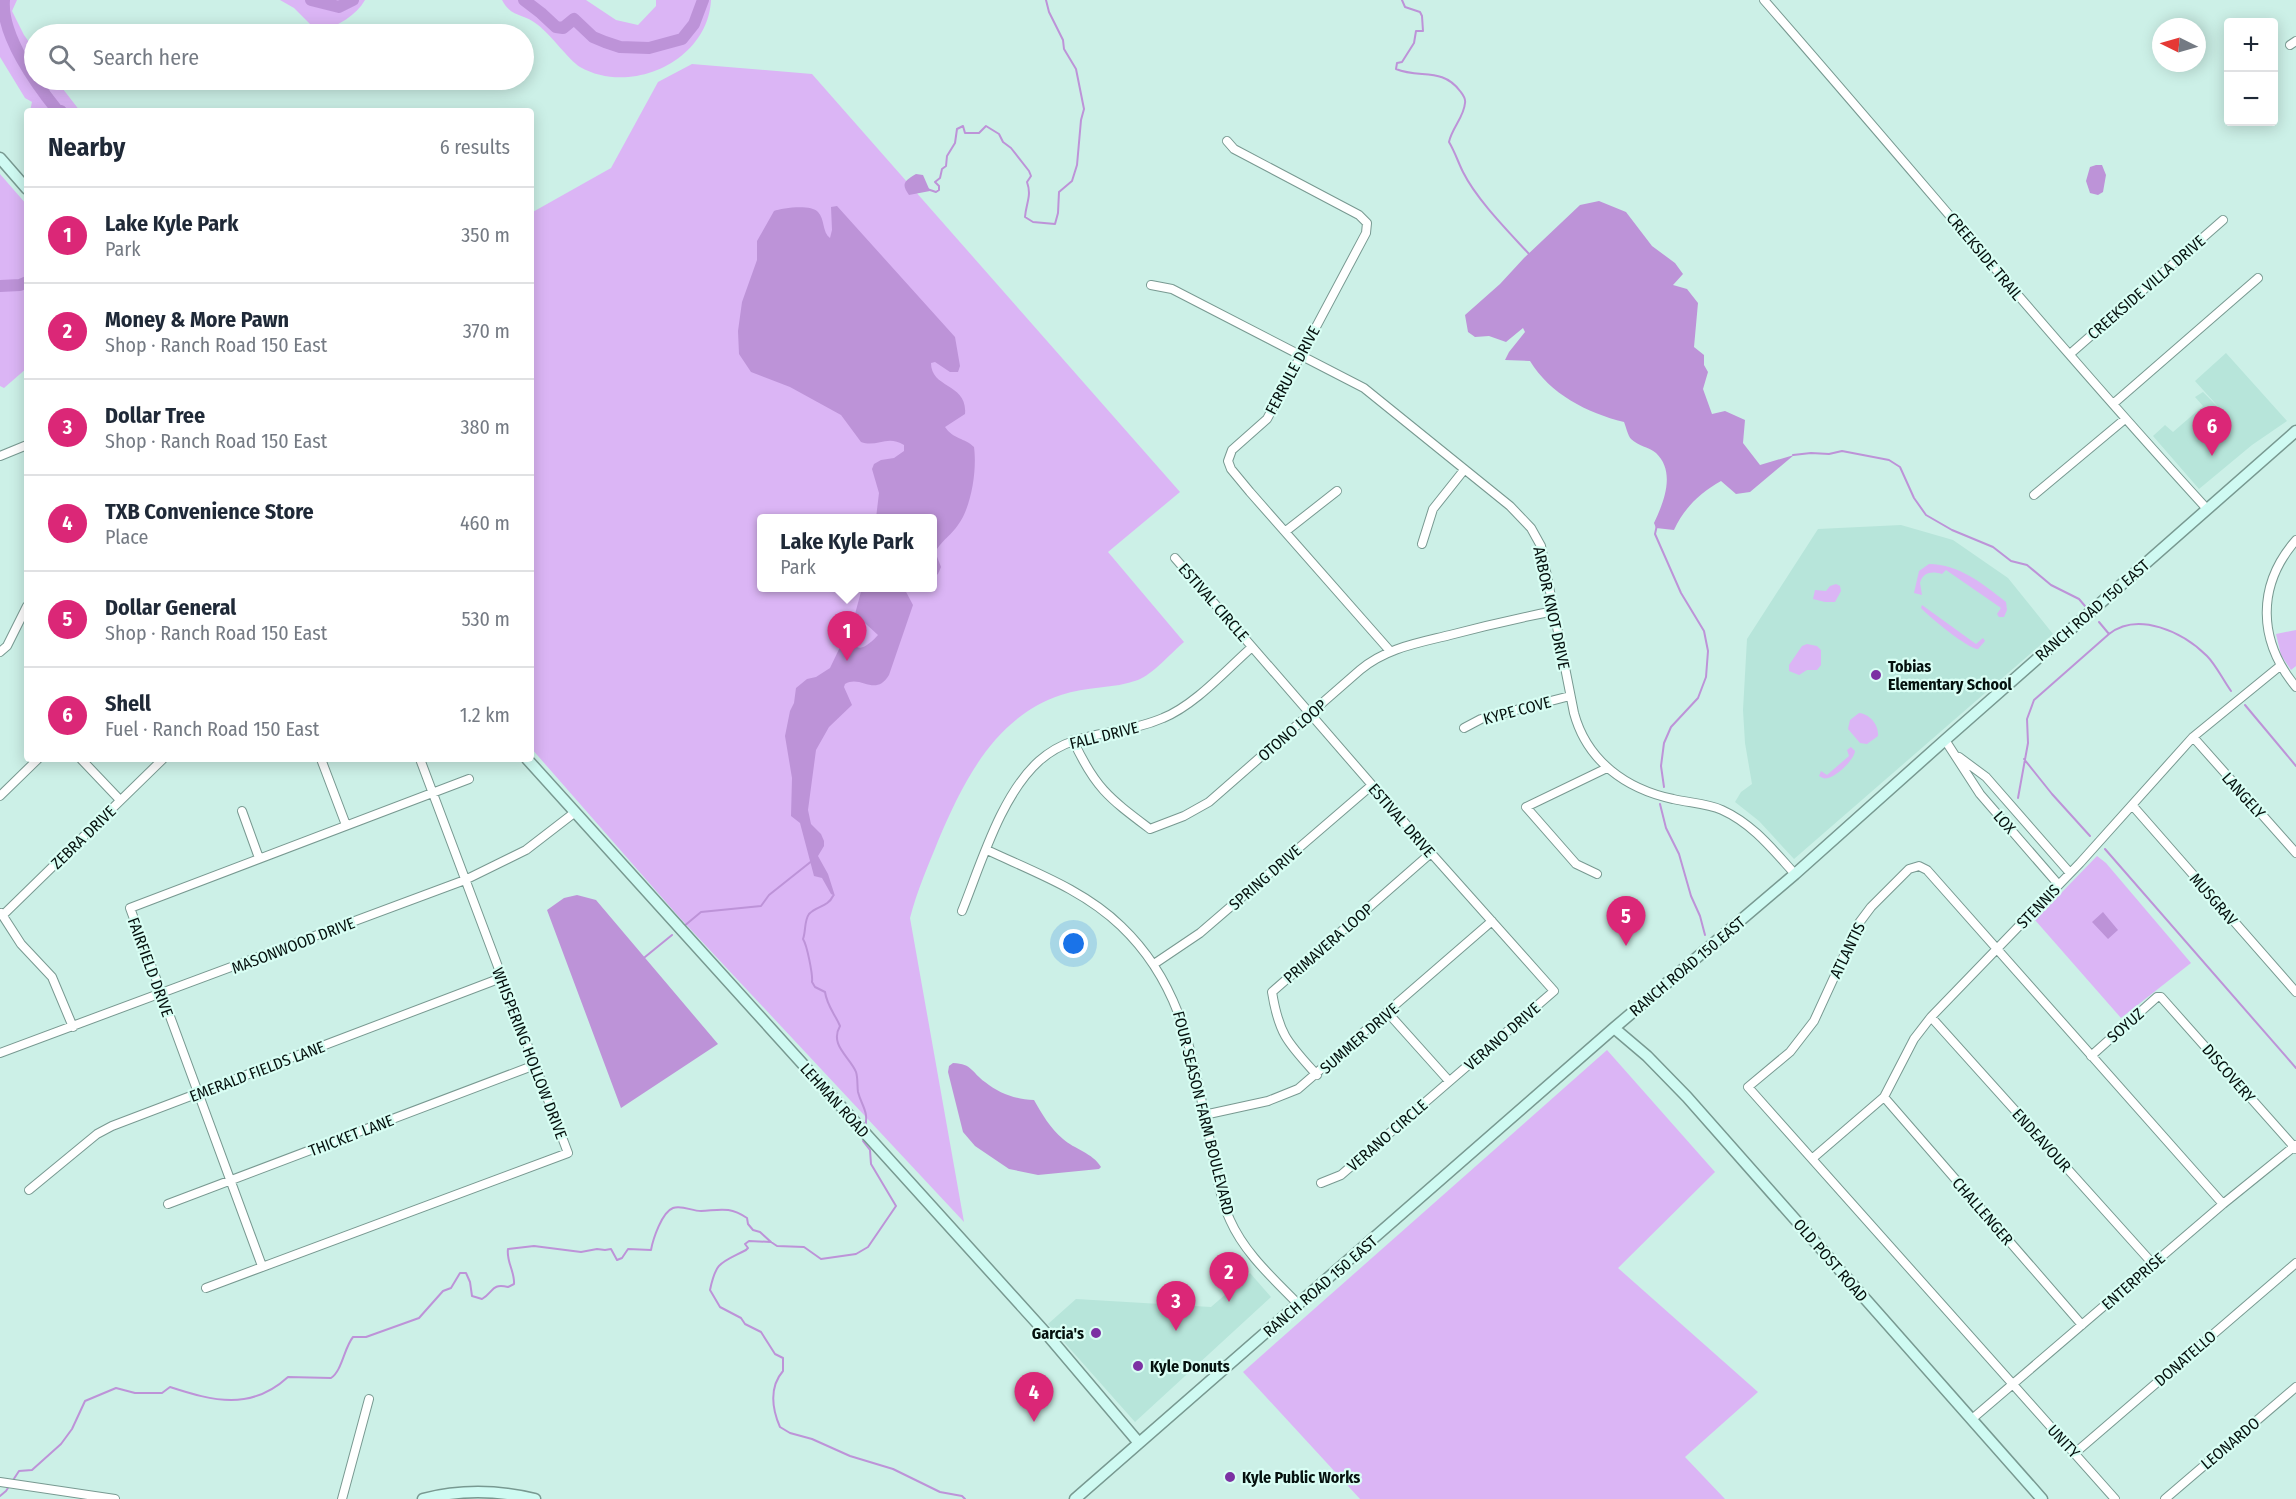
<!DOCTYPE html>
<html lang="en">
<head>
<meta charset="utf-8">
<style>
	:root { --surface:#fff; --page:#f2f2f3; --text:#1f2937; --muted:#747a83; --line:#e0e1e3; --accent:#db2777 }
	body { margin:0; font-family:"Fira Sans Condensed",sans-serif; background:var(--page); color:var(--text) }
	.controls { position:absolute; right:18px; top:18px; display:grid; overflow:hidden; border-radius:6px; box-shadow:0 3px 15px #0003 }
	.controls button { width:54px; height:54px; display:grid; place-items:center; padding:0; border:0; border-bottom:2px solid var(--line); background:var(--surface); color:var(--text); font:30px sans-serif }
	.compass { position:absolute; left:2152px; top:18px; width:54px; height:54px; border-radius:50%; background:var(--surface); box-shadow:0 3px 15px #0003; rotate:275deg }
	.you { position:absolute; left:1074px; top:944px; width:21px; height:21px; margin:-15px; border:4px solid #fff; border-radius:50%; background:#1a73e8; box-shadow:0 0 0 9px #1a73e833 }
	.badge { display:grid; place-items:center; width:39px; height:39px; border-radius:50%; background:var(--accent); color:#fff; font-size:20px; font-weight:700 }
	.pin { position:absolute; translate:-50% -50px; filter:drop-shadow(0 2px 3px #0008) }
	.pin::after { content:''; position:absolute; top:32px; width:21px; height:18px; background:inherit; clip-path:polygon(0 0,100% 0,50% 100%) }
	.popup { position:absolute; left:757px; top:514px; width:180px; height:78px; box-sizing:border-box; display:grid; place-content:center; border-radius:6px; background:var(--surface); filter:drop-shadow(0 2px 4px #0005); font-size:20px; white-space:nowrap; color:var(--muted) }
	.popup b { font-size:22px; color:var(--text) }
	.popup::after { content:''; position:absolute; left:50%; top:100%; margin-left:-12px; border:12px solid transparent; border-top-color:var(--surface) }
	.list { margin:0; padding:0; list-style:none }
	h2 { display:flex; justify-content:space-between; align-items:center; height:78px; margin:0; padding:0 24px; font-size:26px }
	h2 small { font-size:20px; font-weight:400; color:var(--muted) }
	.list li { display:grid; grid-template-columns:39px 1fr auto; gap:18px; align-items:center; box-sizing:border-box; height:96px; padding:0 24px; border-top:2px solid var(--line) }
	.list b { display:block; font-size:22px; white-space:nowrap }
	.list p { margin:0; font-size:20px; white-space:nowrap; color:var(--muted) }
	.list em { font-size:20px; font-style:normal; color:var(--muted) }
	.icon { flex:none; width:33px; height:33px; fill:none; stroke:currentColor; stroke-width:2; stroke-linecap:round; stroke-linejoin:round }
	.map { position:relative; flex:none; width:2296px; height:1499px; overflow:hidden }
	.search { position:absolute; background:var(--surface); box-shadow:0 3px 15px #0003; left:24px; top:24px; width:510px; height:66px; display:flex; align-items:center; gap:15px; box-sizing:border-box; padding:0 21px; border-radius:33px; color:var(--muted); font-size:22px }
	.panel { position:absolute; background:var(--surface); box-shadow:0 3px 15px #0003; left:24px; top:108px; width:510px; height:654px; border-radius:6px }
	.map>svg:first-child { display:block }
	.built { fill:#b7e5da }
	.green { fill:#dbb5f5; fill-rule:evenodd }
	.water { fill:#bd93d8 }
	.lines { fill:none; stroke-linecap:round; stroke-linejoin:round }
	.stream { stroke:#bd93d8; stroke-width:2 }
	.river { stroke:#bd93d8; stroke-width:12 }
	.street-casing { stroke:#789991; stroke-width:10 }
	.secondary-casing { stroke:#789991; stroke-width:13 }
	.street { stroke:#fff; stroke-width:8 }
	.secondary { stroke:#cffaf2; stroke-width:10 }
	.poi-dot { fill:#7c31a3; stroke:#d9fef4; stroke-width:2 }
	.labels { text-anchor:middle; stroke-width:4.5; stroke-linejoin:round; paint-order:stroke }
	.street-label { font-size:16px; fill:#05110e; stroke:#d9fef4 }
	.poi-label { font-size:16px; font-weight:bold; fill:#05110e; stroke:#d9fef4; text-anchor:start }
</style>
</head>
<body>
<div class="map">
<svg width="2296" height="1499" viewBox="0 0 2296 1499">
	<rect width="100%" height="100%" fill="#ccf0e7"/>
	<path class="built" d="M 2226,353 L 2287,421 L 2252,445 L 2199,489 L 2153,436 L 2165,425 L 2173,432 L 2203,406 L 2195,397 L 2203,392 L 2223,412 L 2195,381 Z
		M 1901,525 L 1953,540 L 2008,578 L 2053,634 L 1794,859 L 1759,821 L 1735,802 L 1741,792 L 1752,784 L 1745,743 L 1743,710 L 1747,639 L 1818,529 Z
		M 1250,1273 L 1271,1297 L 1135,1422 L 1048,1324 L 1076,1299 L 1211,1307 Z"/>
	<path class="green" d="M 0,0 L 17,0 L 12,11 L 24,35 L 34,49 L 34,80 L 56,80 L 80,111 L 30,111 L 32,102 L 25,98 L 0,57 Z
		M 280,0 L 365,0 C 356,16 338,25 321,32 L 313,27 L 294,8 Z
		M 502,0 L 586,0 L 616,20 L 638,25 L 656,6 L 656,0 L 711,0 C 708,61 631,96 580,67 C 569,60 551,35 538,25 C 524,13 511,18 502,0 Z
		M 692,64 L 812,74 L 1180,492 L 1108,552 L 1184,642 C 1172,652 1152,675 1138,680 C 1114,689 1086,686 1061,695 C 995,717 964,780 938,841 C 928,866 917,891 910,918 L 964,1222 L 679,917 L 531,748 L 531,213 L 611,168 L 658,82 ZM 762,518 L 932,518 L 932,588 L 762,588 Z
		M 0,174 L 27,205 L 27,368 L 4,388 L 0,386 Z
		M 1929,564 C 1959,564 1983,584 2006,602 L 2007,610 L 2004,617 L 1999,617 L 1997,614 L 2001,608 L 1946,570 L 1942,574 C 1932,571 1923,572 1920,583 L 1922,595 L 1914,593 L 1919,571 Z
		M 1836,584 L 1840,586 L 1841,591 L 1835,602 L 1825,602 L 1813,599 L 1815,590 L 1826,591 L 1830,586 Z
		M 1922,605 L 1976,644 L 1983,638 L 1985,641 L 1978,649 C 1968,649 1928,616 1921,608 Z
		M 2296,630 L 2296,666 L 2291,670 L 2281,655 L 2276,634 Z
		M 1807,644 L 1817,646 L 1821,650 L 1821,665 L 1817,670 L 1807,670 L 1799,675 L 1789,671 L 1789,665 L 1802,646 Z
		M 1859,713 C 1870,714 1879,725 1878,736 L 1867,744 L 1860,743 L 1848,729 L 1850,720 Z
		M 1851,747 L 1855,751 C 1854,760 1837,776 1828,778 C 1824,779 1823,778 1819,776 L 1821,771 L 1827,775 L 1849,756 L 1847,750 Z
		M 2097,856 L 2106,863 L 2191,963 L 2121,1018 L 2035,920 Z
		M 1607,1050 L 1715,1172 L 1618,1268 L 1758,1392 L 1685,1457 L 1725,1499 L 1360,1499 L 1243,1372 Z"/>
	<path class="water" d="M 2096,165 L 2102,165 L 2106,175 L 2103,192 L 2098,195 L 2090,193 L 2086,181 L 2090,167 Z
		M 916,174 L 923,175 L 930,191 L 909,195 C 901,184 904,181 916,174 Z
		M 1599,201 L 1626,212 L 1652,246 L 1675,263 L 1683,274 L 1673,285 L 1687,289 L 1698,303 L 1694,347 L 1704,355 L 1704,365 L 1708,372 L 1703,389 L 1712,414 L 1725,411 L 1745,420 L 1743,443 L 1760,465 L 1794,455 L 1750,492 L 1736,494 L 1721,481 C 1700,493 1684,508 1674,530 L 1656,528 L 1654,523 C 1664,502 1676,472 1656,453 C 1649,447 1638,446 1631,439 C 1628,436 1626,427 1624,422 C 1587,413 1550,394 1530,361 L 1505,360 L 1509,352 L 1525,332 L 1523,328 L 1506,342 L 1489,336 L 1475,337 L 1468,332 L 1465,315 L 1500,284 L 1524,258 L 1580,205 Z
		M 837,206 L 955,337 L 960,366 L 958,372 L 950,372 L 935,362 L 931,363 C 931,389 968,383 965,414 L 945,427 C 953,439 965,438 974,447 C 977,469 972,506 958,525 C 952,534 943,540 937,549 L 936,554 L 941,567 L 938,574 L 933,578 L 932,518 L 876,518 L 879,493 L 872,469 L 874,464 L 881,460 L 894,458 L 904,451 L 904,445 C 887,434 877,448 861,442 L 841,415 L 790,387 L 751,372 L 739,354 L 738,331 L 742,302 L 757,260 L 757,241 L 774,211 C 782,208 811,204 818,212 C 825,219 822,232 830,238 L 832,230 L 831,207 Z
		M 862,588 L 904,588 L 913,605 L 889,675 C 875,698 861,674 845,684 L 844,687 L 852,705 L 829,727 L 816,750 L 808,810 L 811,824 L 821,834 L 824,841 L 824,846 L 818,856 L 828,874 L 835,896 L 831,894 L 822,878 L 814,876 L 800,823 L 791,816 L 792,778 L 785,736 L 790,711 L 794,703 L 796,688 L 807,679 L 816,677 L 830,668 L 841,645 C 858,636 853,662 878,635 L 855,614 Z
		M 577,895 L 596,900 L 718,1044 L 621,1108 L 547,910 L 564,898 Z
		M 2103,912 L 2118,930 L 2108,939 L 2092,922 Z
		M 953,1063 C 973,1064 971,1072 985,1082 C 1000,1094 1015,1099 1034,1100 C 1042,1114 1050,1128 1063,1139 C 1074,1149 1093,1153 1101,1167 L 1099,1169 L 1038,1175 L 1009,1169 L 975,1146 L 963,1132 L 948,1072 L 949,1066 Z"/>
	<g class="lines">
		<path class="stream" d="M 1402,0 L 1405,7 L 1420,12 L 1422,16 L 1423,31 L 1416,31 L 1414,43 L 1402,62 L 1397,63 L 1396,69 C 1420,79 1442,67 1460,91 C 1463,95 1466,98 1465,103 C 1464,117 1452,128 1449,142 C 1455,152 1458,162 1463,172 C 1477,200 1508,231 1529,254
			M 927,189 L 936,192 L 939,190 L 939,186 L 935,182 L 940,178 L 942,169 L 946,166 L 947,156 L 955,143 L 957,129 L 963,126 L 965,133 L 979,133 L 986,126 L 999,134 L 1003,142 L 1011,148 L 1029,171 L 1031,176 L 1027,182 C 1032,196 1026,203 1025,217 L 1033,222 L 1055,224 L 1058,213 L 1059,192 L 1072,181 L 1077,165 L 1081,120 L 1084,109 L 1076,69 L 1064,49 L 1063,40 L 1049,12 L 1046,0
			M 1793,455 L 1811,453 L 1829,454 L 1842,451 L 1889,460 L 1900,467 L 1914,498 L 1926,515 L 1952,530 L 1993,547 L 2011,561 L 2027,565 L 2051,585 L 2079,599 L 2085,606
			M 1657,525 L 1655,534 L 1681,593 L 1704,631 L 1708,651 L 1706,677 L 1698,698 L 1671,727 L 1664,743 L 1661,766 L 1664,787
			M 2109,634 C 2138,611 2183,632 2207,656 C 2216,665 2223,680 2231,691
			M 2245,705 L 2296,766
			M 2024,759 L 2052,794 L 2090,836
			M 2018,798 L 2028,743 L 2027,719 L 2034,700 L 2109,634 L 2099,622
			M 1660,804 L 1666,828 L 1679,854 L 1691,896 L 1700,916 L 1705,935
			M 2105,849 L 2296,1068
			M 833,896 C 828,907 816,906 809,914 C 804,921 806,931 803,939 C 807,945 813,975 812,982 L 815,987 L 825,992 C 827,1006 835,1014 840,1026 C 829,1045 850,1057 856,1072 C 858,1078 857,1085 858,1092 C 862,1107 869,1111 865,1128
			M 683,927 L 701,912 L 761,906 L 769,895 L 813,860
			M 645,957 L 672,935
			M 863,1141 L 870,1150 L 871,1164 L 896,1206 L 868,1247 L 856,1254 L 821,1259 L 804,1247 L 777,1246 L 771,1242 L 749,1241 L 745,1244 L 748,1248 L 746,1250 C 721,1263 716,1261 710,1290 L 720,1307 L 741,1318 L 745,1324 L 761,1332 L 775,1354 L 783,1358 L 783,1371 C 769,1387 772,1409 780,1427 L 790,1433 L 812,1439 L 850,1456 L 893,1469 L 940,1492 L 962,1496 L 965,1499
			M 0,1496 L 6,1491 L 19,1471 L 32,1470 L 61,1444 L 72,1429 L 85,1401 L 116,1388 L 135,1393 L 162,1393 L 170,1387 C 213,1401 251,1411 288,1377 L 331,1378 C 342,1371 344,1348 353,1337 L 366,1337 L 419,1318 L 443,1291 L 451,1288 L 460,1273 L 466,1273 L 470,1282 L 472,1296 L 482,1299 C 494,1292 491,1283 508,1287 L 514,1284 C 515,1272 506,1261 508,1249 L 534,1246 L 581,1252 L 597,1249 L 605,1250 L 611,1249 L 617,1260 L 622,1258 L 628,1249 L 651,1250 C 653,1239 662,1212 673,1208 C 682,1205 692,1211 701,1211 C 720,1210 729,1206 747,1218 L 748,1224 L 753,1230 L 760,1232 L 771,1242"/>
		<path class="river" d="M 4,0 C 1,35 36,84 57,110 L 61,111
			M 311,0 L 339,7 L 353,0
			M 524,0 L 541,13 L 556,27 L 563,28 L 574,19 L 593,37 L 605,42 L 620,47 L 649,48 L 682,39 L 694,24 L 703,0
			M 0,286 L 20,285 L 27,282"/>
		<defs>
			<path id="street" d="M 1764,0 C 1912,169 2055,343 2207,509
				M 2290,45 L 2296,41
				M 1227,141 L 1234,149 L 1359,215 L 1367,223 L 1366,233 L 1267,419 L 1232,450 L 1228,461 L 1231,469 L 1250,492 L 1390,651
				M 1151,285 L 1172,289 L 1364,388 L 1510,506 L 1531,528 L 1541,546 L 1574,713 C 1587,761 1626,789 1673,799 C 1689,803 1707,803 1722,810 C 1753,824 1773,850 1795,874
				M 2070,354 L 2223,220
				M 2113,404 L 2258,278
				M 0,456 L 27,445
				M 2034,495 L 2125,419
				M 1286,531 L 1337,491
				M 2296,540 C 2256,586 2258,641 2296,687
				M 1422,544 L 1433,509 L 1464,470
				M 1175,558 L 1431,853 L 1554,991 L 1341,1175 L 1321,1183
				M 0,652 L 7,646 L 27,606
				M 1464,728 L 1481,719 L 1570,696
				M 2193,737 L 2296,853
				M 1073,740 C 1095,788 1109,798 1150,829 L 1184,816 L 1209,802 L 1360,670 C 1386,648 1418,643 1450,635 C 1484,626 1519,618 1554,611
				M 1945,740 L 1980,794 L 2058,884
				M 1959,757 L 1986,777 L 2070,873
				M 81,759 L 120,800
				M 321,759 L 346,825
				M 0,796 L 38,759
				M 2132,805 L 2296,992
				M 242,811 L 259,858
				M 987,850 C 1034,872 1084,890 1121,926 C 1187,989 1193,1066 1212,1150 C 1217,1174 1220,1198 1230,1220 C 1245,1254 1274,1279 1299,1305
				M 1597,874 L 1576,864 L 1526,807 L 1607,768
				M 962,911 C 981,864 1001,795 1039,761 C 1076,728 1120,737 1163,718 C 1195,705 1226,670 1252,647
				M 1,913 L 21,944 L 52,977 L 73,1027
				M 3,915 L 163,759
				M 1154,964 L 1200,933 L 1372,785
				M 1388,1013 L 1449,1081
				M 1931,1017 L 2153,1264
				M 0,1053 L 465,880 L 526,850 L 574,813
				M 2091,1056 L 2157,997 L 2161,997 L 2296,1149
				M 1317,1075 C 1288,1043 1279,1035 1272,992 L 1431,853
				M 1884,1097 L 2082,1325
				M 1204,1115 L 1268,1101 L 1298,1089 L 1492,921
				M 1813,1158 L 1884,1097 L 1914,1039 L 1931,1017 L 2080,863 L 2193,737 L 2280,666
				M 29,1190 L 97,1134 L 112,1126 L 501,978
				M 168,1204 L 535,1065
				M 262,1266 L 130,908 L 469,779
				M 206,1288 L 568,1153 L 420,759
				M 1972,1419 L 2223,1204 L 2296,1145
				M 2075,1453 L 2296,1263
				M 0,1482 L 115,1499
				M 342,1499 L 369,1399
				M 2115,1499 L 1748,1087 L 1790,1052 L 1814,1021 L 1859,923 L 1871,907 L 1909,869 L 1919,866 L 1927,870 L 2223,1204
				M 2165,1499 L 2296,1387"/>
			<path id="secondary" d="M 0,158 L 27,189
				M 527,759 L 1045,1332 L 1139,1443
				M 1614,1028 L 1647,1056 L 1687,1097 L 2042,1499
				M 423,1499 C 462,1489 497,1490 535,1499
				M 1075,1499 L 1614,1028 L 1795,874 L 1945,740 L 2296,431"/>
		</defs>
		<use href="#street" class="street-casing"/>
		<use href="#secondary" class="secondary-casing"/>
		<use href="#street" class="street"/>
		<use href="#secondary" class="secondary"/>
	</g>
	<g class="poi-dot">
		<circle cx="1876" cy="675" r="6"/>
		<circle cx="1096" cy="1333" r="6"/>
		<circle cx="1138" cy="1366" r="6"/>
		<circle cx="1230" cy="1477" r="6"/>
	</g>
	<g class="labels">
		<g class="street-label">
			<text transform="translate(1985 256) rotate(50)" y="6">CREEKSIDE TRAIL</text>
			<text transform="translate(2146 287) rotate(-41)" y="6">CREEKSIDE VILLA DRIVE</text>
			<text transform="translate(1292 370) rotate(-62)" y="6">FERRULE DRIVE</text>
			<text transform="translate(1214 602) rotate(49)" y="6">ESTIVAL CIRCLE</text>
			<text transform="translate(1552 608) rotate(78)" y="6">ARBOR KNOT DRIVE</text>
			<text transform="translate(2092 610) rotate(-41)" y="6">RANCH ROAD 150 EAST</text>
			<text transform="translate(1517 710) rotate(-15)" y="6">KYPE COVE</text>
			<text transform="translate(1292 730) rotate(-41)" y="6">OTONO LOOP</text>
			<text transform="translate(1104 735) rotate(-14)" y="6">FALL DRIVE</text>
			<text transform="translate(2244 795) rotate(48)" y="6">LANGELY</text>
			<text transform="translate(1402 820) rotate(49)" y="6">ESTIVAL DRIVE</text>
			<text transform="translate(2005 822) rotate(49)" y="6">LOX</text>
			<text transform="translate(83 837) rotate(-44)" y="6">ZEBRA DRIVE</text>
			<text transform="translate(1265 877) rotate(-41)" y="6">SPRING DRIVE</text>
			<text transform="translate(2214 899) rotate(49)" y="6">MUSGRAV</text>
			<text transform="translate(2038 906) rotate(-46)" y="6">STENNIS</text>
			<text transform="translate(1328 943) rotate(-41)" y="6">PRIMAVERA LOOP</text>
			<text transform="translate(293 945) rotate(-21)" y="6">MASONWOOD DRIVE</text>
			<text transform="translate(1847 950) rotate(-64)" y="6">ATLANTIS</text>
			<text transform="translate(1687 966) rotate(-40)" y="6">RANCH ROAD 150 EAST</text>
			<text transform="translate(151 967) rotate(70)" y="6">FAIRFIELD DRIVE</text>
			<text transform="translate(2125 1025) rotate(-41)" y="6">SOYUZ</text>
			<text transform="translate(1502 1036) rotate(-41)" y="6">VERANO DRIVE</text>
			<text transform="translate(1359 1038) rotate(-41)" y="6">SUMMER DRIVE</text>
			<text transform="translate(530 1053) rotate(69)" y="6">WHISPERING HOLLOW DRIVE</text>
			<text transform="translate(257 1071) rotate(-21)" y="6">EMERALD FIELDS LANE</text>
			<text transform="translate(2229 1073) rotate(49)" y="6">DISCOVERY</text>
			<text transform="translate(835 1100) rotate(48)" y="6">LEHMAN ROAD</text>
			<text transform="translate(1204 1113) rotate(76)" y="6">FOUR SEASON FARM BOULEVARD</text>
			<text transform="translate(351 1135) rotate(-21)" y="6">THICKET LANE</text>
			<text transform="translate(1387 1135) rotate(-41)" y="6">VERANO CIRCLE</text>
			<text transform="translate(2042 1140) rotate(48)" y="6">ENDEAVOUR</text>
			<text transform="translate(1983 1211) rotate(49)" y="6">CHALLENGER</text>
			<text transform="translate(1831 1260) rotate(49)" y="6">OLD POST ROAD</text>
			<text transform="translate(2133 1281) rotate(-41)" y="6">ENTERPRISE</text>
			<text transform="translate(1320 1286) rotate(-41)" y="6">RANCH ROAD 150 EAST</text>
			<text transform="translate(2185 1358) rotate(-41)" y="6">DONATELLO</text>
			<text transform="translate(2064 1441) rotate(47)" y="6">UNITY</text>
			<text transform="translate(2230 1443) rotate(-40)" y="6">LEONARDO</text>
		</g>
		<g class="poi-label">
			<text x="1888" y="672">Tobias<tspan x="1888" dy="18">Elementary School</tspan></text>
			<text x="1084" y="1339" text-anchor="end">Garcia's</text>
			<text x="1150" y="1372">Kyle Donuts</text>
			<text x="1242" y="1483">Kyle Public Works</text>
		</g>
	</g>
</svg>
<div class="controls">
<button>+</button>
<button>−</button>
</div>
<svg class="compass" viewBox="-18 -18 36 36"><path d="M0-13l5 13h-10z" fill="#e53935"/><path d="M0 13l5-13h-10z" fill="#747a83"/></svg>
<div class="you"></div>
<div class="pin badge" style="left:847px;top:661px">1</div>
<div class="popup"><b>Lake Kyle Park</b>Park</div>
<div class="pin badge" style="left:1229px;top:1302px">2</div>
<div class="pin badge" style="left:1176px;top:1331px">3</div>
<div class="pin badge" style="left:1034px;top:1422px">4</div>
<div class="pin badge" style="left:1626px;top:946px">5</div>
<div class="pin badge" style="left:2212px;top:456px">6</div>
<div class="search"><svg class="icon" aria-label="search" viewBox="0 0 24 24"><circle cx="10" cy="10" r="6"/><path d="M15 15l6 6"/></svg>Search here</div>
<section class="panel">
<h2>Nearby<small>6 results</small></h2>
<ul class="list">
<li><span class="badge">1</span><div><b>Lake Kyle Park</b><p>Park</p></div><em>350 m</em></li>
<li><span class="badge">2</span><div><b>Money &amp; More Pawn</b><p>Shop · Ranch Road 150 East</p></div><em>370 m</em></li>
<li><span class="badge">3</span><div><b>Dollar Tree</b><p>Shop · Ranch Road 150 East</p></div><em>380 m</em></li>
<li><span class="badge">4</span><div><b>TXB Convenience Store</b><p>Place</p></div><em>460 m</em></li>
<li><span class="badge">5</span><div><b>Dollar General</b><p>Shop · Ranch Road 150 East</p></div><em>530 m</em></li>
<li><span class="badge">6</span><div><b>Shell</b><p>Fuel · Ranch Road 150 East</p></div><em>1.2 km</em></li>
</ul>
</section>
</div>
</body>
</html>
